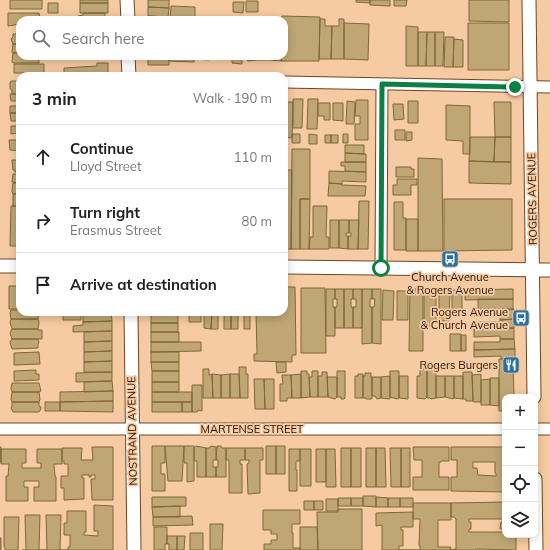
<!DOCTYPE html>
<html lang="en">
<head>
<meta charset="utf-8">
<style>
	:root { --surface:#fff; --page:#f2f2f2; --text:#222; --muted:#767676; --line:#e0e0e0 }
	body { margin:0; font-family:Mulish,sans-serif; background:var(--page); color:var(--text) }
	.controls { position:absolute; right:12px; bottom:12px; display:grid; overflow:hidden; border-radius:8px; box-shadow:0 2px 10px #0003 }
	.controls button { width:36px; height:36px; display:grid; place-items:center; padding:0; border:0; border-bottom:1px solid var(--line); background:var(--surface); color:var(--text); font:20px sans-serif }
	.stop { position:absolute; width:12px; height:12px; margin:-9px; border:3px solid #0b8043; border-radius:50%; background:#fff }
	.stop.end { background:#0b8043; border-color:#fff; box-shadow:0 1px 4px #0008 }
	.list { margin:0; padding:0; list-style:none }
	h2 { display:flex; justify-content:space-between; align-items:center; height:52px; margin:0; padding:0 16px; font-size:17px }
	h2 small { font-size:13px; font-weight:400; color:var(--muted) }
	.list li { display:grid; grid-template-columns:26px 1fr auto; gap:12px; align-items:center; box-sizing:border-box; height:64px; padding:0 16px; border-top:1px solid var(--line) }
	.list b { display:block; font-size:15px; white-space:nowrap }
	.list p { margin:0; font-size:13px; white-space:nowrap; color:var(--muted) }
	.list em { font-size:13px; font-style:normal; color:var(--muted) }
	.icon { flex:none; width:22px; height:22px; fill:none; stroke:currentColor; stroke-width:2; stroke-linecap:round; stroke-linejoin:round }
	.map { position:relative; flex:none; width:550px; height:550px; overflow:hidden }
	.search { position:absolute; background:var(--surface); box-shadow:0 2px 10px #0003; left:16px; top:16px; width:272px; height:44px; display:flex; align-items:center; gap:10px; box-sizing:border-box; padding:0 14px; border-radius:12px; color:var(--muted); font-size:15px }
	.panel { position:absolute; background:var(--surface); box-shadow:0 2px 10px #0003; left:16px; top:72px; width:272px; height:244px; border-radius:12px }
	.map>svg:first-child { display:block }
	.building { fill:#bfa674; stroke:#7f6838; fill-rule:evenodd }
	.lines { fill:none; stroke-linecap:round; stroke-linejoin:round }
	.minor-casing { stroke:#6c4722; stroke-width:13 }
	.major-casing { stroke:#6c4722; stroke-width:15 }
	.minor { stroke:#fff; stroke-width:11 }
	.major { stroke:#fff; stroke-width:13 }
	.route { stroke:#0b8043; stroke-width:5 }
	.labels { text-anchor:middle; stroke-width:3.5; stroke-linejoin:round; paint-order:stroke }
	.street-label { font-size:11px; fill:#231305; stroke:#f6caa2 }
	.poi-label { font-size:11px; fill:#231305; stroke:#f6caa2; text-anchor:end }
</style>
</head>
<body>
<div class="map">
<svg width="550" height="550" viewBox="0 0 550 550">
	<rect width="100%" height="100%" fill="#f6caa2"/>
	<path class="building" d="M 10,0 L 42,0 L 42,9 L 10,9 Z
		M 80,0 L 108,0 L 108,3 L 80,3 Z
		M 148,0 L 169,0 L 169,8 L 148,7 Z
		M 356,0 L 370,0 L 370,3 L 356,2 Z
		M 370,0 L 390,0 L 390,6 L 370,5 Z
		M 394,0 L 407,0 L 406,6 L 394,6 Z
		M 469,0 L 509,0 L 509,22 L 469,21 Z
		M 246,1 L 258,1 L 258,12 L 246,12 Z
		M 233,2 L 244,2 L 243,13 L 233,12 Z
		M 48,3 L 58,3 L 58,13 L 48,13 Z
		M 80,3 L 108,3 L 108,13 L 80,13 Z
		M 171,6 L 195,7 L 195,20 L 170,19 Z
		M 148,7 L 169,8 L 168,17 L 148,16 Z
		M 8,13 L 39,13 L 40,20 L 20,20 L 20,24 L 8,26 Z
		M 84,13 L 105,13 L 105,18 L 103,20 L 78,20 L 78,16 L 83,15 Z
		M 148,16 L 168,17 L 168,20 L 148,20 Z
		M 282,16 L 320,17 L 319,61 L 281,61 L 282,56 L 284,56 L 284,20 L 282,20 Z
		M 320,19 L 325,19 L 325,26 L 332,26 L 331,59 L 319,59 Z
		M 339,19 L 344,19 L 344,59 L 331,59 L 332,26 L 339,26 Z
		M 344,23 L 369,24 L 368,60 L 344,59 Z
		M 468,23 L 509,23 L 509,70 L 468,70 Z
		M 406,26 L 418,27 L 418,66 L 406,66 Z
		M 418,32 L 427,32 L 426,66 L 418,66 Z
		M 427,32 L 435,32 L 435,66 L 426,66 Z
		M 435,32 L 444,32 L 443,66 L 435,66 Z
		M 13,34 L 20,34 L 20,44 L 13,44 L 11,39 L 13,37 Z
		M 445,37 L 454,37 L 453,67 L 444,67 Z
		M 454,39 L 463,40 L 463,67 L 453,67 Z
		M 13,44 L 20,44 L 20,53 L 13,53 L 12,52 Z
		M 13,53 L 20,53 L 20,56 L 39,56 L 39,63 L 13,63 L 12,62 Z
		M 148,56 L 169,56 L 169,65 L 148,65 Z
		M 170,56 L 194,56 L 194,62 L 170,61 Z
		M 195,56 L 210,56 L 209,60 L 195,59 Z
		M 221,56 L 231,56 L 231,57 L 222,59 Z
		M 232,56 L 242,56 L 242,64 L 232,63 Z
		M 247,56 L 257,56 L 257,60 L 248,61 L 247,60 Z
		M 257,56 L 269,56 L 269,60 L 257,60 Z
		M 269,56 L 282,56 L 281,61 L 269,60 Z
		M 97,63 L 108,63 L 108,76 L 64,76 L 64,68 L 97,66 Z
		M 14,64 L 44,64 L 44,73 L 14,73 Z
		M 57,74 L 57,76 L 45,76 L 45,75 Z
		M 11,81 L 20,81 L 20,94 L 12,94 L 12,90 L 10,89 L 10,83 Z
		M 10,94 L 20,94 L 20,101 L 11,101 Z
		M 293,99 L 303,99 L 302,128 L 293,128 Z
		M 308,99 L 318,99 L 317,129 L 307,129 Z
		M 356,100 L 368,100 L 368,140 L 355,140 L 355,124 L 360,124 L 360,116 L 355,116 Z
		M 347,101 L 355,102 L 354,124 L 346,124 Z
		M 408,101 L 418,101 L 418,123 L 408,123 Z
		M 284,102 L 293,102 L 292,138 L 284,137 Z
		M 494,102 L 511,102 L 511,137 L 495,137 Z
		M 318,103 L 330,103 L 330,120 L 324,120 L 324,116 L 318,116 Z
		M 333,103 L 343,103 L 343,121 L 333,120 Z
		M 393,104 L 403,104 L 404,119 L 394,120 Z
		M 446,105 L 470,106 L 470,154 L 463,154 L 463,141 L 446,140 Z
		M 10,106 L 20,106 L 20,113 L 10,113 Z
		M 10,113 L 20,113 L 20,121 L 11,121 Z
		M 11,126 L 20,126 L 20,133 L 11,134 Z
		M 395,130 L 405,130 L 405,140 L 395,140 Z
		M 406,132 L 412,132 L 412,140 L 406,141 Z
		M 292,134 L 300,134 L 300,143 L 292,143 Z
		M 309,134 L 317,135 L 317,144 L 309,144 Z
		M 343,134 L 348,134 L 348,143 L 343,143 Z
		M 325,135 L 331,135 L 331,143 L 325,143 Z
		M 331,135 L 338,135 L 338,143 L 331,143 Z
		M 470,137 L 495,137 L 494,162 L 469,161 Z
		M 495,137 L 511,137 L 511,162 L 494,162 Z
		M 9,140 L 20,140 L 20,151 L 10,150 Z
		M 345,145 L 364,145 L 364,154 L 345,153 Z
		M 292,149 L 310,149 L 310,199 L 300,199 L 300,249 L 291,249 Z
		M 345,153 L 366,154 L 366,162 L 345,162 Z
		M 418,158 L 442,159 L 443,251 L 418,251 Z
		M 12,160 L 20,160 L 20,172 L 15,172 L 15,170 L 13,170 Z
		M 469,161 L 511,162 L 511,184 L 469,183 Z
		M 341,162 L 366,162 L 366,172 L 345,171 L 345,166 L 341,166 Z
		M 396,167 L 411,167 L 411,169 L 414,169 L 414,177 L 396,177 Z
		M 284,170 L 292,170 L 291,249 L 284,249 Z
		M 329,171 L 366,172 L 366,182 L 342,181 L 342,184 L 329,183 Z
		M 13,174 L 20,174 L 20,183 L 12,182 Z
		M 397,179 L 417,179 L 417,185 L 411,185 L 411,195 L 393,195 L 393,185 L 397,185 Z
		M 13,183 L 20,183 L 20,194 L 13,194 L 12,191 Z
		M 329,183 L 342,184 L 342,185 L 366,186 L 365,196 L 328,196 Z
		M 13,194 L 20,194 L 20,206 L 13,206 Z
		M 300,199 L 310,199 L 309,249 L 300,249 Z
		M 444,199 L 512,199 L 512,250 L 444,251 Z
		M 359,201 L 369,201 L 368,249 L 358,249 Z
		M 394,202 L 403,202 L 403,218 L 406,218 L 406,250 L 394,250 Z
		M 11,206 L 20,206 L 20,246 L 10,246 Z
		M 313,206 L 327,206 L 326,237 L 329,237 L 329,249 L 309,249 L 310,237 L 313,237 Z
		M 406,219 L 418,219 L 418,251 L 406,251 Z
		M 330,220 L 339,220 L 339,248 L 330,248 Z
		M 339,220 L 349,220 L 349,233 L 346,233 L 346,236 L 348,236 L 348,249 L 339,248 Z
		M 349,220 L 359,220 L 358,249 L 348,249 L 348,236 L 351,236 L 351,233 L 349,233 Z
		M 9,286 L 18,286 L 18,309 L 9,309 Z
		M 18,286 L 20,286 L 20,306 L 18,306 Z
		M 284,287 L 295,287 L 296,355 L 292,355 L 292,362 L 254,361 L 254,354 L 257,354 L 256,312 L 284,312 Z
		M 301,288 L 325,288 L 326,353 L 301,353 Z
		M 326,289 L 335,289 L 335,299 L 333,299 L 333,307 L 335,307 L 335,336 L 326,336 Z
		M 335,289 L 344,289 L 344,328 L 335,328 L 335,307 L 337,307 L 337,299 L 335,299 Z
		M 344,289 L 353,289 L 353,299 L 351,299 L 351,307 L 353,307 L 353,328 L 344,328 Z
		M 353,289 L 362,289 L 362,328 L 353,328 L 353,307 L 356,307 L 356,299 L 353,299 Z
		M 362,289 L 372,289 L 372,299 L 370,299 L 370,307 L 372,307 L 372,343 L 362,344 Z
		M 372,289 L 381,289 L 381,344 L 372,343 L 372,307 L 374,307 L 375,299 L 372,299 Z
		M 410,289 L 423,289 L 423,351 L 409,351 Z
		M 513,289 L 513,299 L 465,300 L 465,290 Z
		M 383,290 L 394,291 L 393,320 L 382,320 Z
		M 452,290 L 462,290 L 462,315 L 452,315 Z
		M 397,291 L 408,291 L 408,320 L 397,320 Z
		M 424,291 L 436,291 L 436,321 L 432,321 L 432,326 L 424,326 Z
		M 439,291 L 450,291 L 449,321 L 439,321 Z
		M 478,299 L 513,299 L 513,309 L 478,309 Z
		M 474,309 L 514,309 L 514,319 L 500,320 L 500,316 L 474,316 Z
		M 11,310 L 20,310 L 20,312 L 39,312 L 38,319 L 11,319 L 10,313 Z
		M 63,312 L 81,312 L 81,320 L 63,320 Z
		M 83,312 L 111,312 L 112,321 L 83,322 Z
		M 151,312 L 187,312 L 187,314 L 151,314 Z
		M 189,312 L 201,312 L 201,322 L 189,322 Z
		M 204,312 L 212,312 L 211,329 L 204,328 Z
		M 212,312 L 218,312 L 218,329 L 211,329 Z
		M 224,312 L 231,312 L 231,329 L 224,329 Z
		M 231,312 L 238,312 L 238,329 L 231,329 Z
		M 244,312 L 250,312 L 250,329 L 244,329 Z
		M 151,314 L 178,314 L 178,323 L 151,323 Z
		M 11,319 L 38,319 L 39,323 L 38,329 L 12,329 L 10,322 Z
		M 514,319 L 514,328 L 474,329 L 474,322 L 500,322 L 500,320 Z
		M 112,321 L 112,331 L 73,332 L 73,326 L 83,325 L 83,322 Z
		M 151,323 L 178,323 L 178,332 L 151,332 Z
		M 514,328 L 514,339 L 500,339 L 500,336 L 474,337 L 474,329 Z
		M 12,329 L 38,329 L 38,330 L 42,330 L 42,339 L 12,339 L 10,333 Z
		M 112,331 L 112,341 L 84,342 L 84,332 Z
		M 151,332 L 179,332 L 179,342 L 151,342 Z
		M 450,334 L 461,334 L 461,351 L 450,351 Z
		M 461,335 L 466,335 L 466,351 L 461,351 Z
		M 12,339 L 38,339 L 39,343 L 38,344 L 38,348 L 12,349 L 10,342 Z
		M 500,339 L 514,339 L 515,349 L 474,350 L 474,342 L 500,342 Z
		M 112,341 L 112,351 L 84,352 L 84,342 Z
		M 151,342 L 201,342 L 201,351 L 151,352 Z
		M 515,349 L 515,359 L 501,359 L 501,356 L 474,357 L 474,350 Z
		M 112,351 L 112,361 L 84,362 L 84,352 Z
		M 39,352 L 40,364 L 14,365 L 14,353 Z
		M 151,352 L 179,352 L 179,362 L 151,362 Z
		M 499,359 L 513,359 L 514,397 L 505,397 L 505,411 L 499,411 Z
		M 112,361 L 112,372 L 84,372 L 84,362 Z
		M 151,362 L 179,362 L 179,371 L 152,371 Z
		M 276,362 L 286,362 L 286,372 L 277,373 Z
		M 239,367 L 246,367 L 246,374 L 248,374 L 248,398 L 240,398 Z
		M 432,368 L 436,369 L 436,398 L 431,399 L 430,398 L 427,398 L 427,369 Z
		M 203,369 L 209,369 L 209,375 L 212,374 L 213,398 L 203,398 Z
		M 420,369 L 427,369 L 427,397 L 425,399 L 417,398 L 417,376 L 420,376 Z
		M 36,370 L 36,374 L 39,374 L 39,380 L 14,381 L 14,371 Z
		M 152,371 L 179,371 L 179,382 L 152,382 Z
		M 301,371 L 307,371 L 307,374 L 309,374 L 310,397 L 301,398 Z
		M 312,371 L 318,371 L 318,397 L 310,397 L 309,377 L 312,377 Z
		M 337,371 L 345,371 L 345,398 L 344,399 L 341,399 L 341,397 L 337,397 Z
		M 390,371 L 399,371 L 399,398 L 397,399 L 390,397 Z
		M 112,372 L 112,381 L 76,382 L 76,373 Z
		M 322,372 L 327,372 L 328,397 L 318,397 L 318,376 L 322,376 Z
		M 463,372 L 472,372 L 473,401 L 466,401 L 466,399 L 463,399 Z
		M 365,373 L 371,373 L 371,377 L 372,377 L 372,399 L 366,399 L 366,398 L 363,398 L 363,376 L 365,376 Z
		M 212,374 L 221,375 L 221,398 L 213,398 Z
		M 230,374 L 239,374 L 240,398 L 230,398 Z
		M 230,374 L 230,398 L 221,398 L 221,375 Z
		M 301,374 L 301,398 L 292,398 L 291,375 Z
		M 358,374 L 363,374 L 363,398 L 355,398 L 355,376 L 358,376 Z
		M 481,374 L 481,402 L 474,402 L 473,401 L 472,375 Z
		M 282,375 L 291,375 L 292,398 L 287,398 L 287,401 L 280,401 L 280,384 L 283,384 Z
		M 390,376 L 390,399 L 381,398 L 381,377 Z
		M 399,376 L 408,376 L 408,399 L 399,398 Z
		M 436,376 L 445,376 L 445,397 L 436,398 Z
		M 445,376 L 454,376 L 454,398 L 453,399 L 445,397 Z
		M 454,376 L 463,376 L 463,399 L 454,398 Z
		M 327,377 L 337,377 L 337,397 L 335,399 L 328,397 Z
		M 372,377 L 381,377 L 381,398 L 377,399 L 375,396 L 372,396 Z
		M 490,378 L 499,378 L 499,406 L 490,405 Z
		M 254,379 L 264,379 L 265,409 L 255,409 Z
		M 264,379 L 274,379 L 274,409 L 265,409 Z
		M 490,379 L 490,405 L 481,405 L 481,380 Z
		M 112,381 L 113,391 L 84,392 L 84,382 Z
		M 152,382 L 179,382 L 179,392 L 152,392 Z
		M 12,383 L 39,383 L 41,391 L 39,392 L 12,392 L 11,389 Z
		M 192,385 L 202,385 L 202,411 L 198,410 L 197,412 L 192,412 Z
		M 113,391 L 113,401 L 60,402 L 60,392 Z
		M 12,392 L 39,392 L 40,399 L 39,402 L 12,402 L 11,399 Z
		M 152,392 L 192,392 L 192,402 L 152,402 Z
		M 113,401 L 113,412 L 60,411 L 60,402 Z
		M 12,402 L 39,402 L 39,406 L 41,407 L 41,409 L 39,412 L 13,412 L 11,408 L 12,406 Z
		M 45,402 L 60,402 L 60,411 L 45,411 Z
		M 152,402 L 182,402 L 182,412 L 152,412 Z
		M 182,402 L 192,402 L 192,412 L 182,412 Z
		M 152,446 L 165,446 L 165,463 L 161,463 L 161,474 L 165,474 L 165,491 L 152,491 Z
		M 165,446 L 184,446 L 182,481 L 168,481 Z
		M 184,446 L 194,446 L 194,481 L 187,482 L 187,463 L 184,463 Z
		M 196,446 L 206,448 L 206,477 L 197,477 L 197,461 L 194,461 L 194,448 Z
		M 211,446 L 216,447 L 216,460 L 213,460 L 213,467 L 216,467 L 216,477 L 206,477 L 206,448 L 209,448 Z
		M 217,446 L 221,446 L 222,448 L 226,448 L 226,477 L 216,477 L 216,467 L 218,467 L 218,460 L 216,460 Z
		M 266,446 L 276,446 L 276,474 L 266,474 Z
		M 276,446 L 285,446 L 285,474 L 276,474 Z
		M 0,447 L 1,447 L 1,462 L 0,462 Z
		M 92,447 L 113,447 L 113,500 L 92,500 L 91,479 L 95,479 L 95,475 L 91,475 L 91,477 L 89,477 L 89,475 L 82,475 L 82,478 L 84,478 L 84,499 L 64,500 L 64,488 L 61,488 L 61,476 L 68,476 L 68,464 L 64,464 L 64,461 L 62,461 L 62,448 L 82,448 L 81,460 L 93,460 Z
		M 413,447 L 449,447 L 449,461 L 441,461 L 441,462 L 439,462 L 439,477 L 449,477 L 449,490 L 413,490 L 413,477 L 422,477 L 422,460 L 414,460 Z
		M 451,447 L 505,447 L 505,492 L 451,491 L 451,477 L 457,477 L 457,460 L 451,460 ZM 473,462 L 495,462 L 495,473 L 496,473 L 496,476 L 478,475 L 477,468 L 473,468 Z
		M 226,448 L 245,448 L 245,460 L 240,460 L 240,464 L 242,464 L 242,493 L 229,493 L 229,460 L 226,460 Z
		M 245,448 L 263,448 L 263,460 L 260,460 L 260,493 L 248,494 L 247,464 L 249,463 L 249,460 L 245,460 Z
		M 341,448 L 351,448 L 351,487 L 341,487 Z
		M 351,448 L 361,448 L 361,487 L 351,487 Z
		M 366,448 L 376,448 L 376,487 L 366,487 Z
		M 376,448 L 385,448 L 386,487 L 376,487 Z
		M 390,448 L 401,448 L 401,487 L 391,487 Z
		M 401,448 L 410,448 L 410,487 L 401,487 Z
		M 1,449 L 26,449 L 26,463 L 22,463 L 22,468 L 41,468 L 41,463 L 37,463 L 37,449 L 62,449 L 62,464 L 54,464 L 55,476 L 56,477 L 56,501 L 34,501 L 34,487 L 39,487 L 39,481 L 24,481 L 24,487 L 28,487 L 28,501 L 6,501 L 6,476 L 8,476 L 9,464 L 1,464 Z
		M 289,449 L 300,449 L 300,461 L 296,461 L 296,470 L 297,470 L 297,491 L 289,491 Z
		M 300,449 L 311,449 L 311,486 L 300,486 Z
		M 316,449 L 326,449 L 326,482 L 316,482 Z
		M 326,449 L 335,449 L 336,487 L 326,487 Z
		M 363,496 L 376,496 L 376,507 L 363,506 Z
		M 152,497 L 186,497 L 186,506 L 152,507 Z
		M 376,497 L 388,498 L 388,507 L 376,507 Z
		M 338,498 L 351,498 L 351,506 L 338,506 Z
		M 351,498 L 363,498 L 363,506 L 351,506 Z
		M 388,498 L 400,498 L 400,507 L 388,507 Z
		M 400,498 L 413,498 L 413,507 L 400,507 Z
		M 326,499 L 338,499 L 338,511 L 326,511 Z
		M 304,501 L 314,501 L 314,510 L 304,510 Z
		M 314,501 L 323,501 L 323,510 L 314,510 Z
		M 505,502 L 505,535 L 516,535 L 516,550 L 476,549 L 475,550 L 450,550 L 456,549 L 456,519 L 454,517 L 451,517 L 451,503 ZM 469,519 L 503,519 L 503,522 L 501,522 L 500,529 L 503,529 L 503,532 L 469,532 L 469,529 L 471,529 L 471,522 L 469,522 Z
		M 413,503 L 451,503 L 451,520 L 438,520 L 438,547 L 451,547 L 450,550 L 414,550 L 420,550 L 420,546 L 419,546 L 420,519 L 413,519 Z
		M 94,505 L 113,506 L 113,550 L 64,550 L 68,550 L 68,547 L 70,547 L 70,535 L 64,535 L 64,523 L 67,523 L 67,511 L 86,511 L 86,532 L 84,532 L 84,535 L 98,536 L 98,531 L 94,531 Z
		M 180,506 L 180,517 L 153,517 L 152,507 Z
		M 338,509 L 362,509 L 362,550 L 318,550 L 317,512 L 338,512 Z
		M 263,510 L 300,510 L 300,524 L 292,524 L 292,533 L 293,533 L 293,548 L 300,548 L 300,550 L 264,550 L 264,544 L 271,544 L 271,540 L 277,540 L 277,534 L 271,534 L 271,530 L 263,530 Z
		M 413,512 L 413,527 L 401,527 L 401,530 L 403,530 L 403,546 L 399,546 L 399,550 L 414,550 L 382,550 L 382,525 L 376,526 L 376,513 Z
		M 25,515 L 40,515 L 39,550 L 43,550 L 22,550 L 26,550 Z
		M 46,515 L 61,515 L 60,550 L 64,550 L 43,550 L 47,550 Z
		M 192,516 L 193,525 L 153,526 L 153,517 Z
		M 4,517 L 19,517 L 18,550 L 5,550 L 5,547 L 4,547 Z
		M 210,524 L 223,524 L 222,550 L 210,550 Z
		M 154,527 L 167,527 L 167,544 L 165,544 L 165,550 L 154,550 Z
		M 300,527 L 317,527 L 318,550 L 300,550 Z
		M 190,533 L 203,533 L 203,550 L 190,550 Z
		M 167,536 L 177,536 L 177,550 L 169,550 L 169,544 L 167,544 Z
		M 177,536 L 185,536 L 184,550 L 177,550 Z
		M 0,538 L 1,538 L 1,550 L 0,550 Z"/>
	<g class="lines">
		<defs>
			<path id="minor" d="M 284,82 L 550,87
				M 381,268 L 382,84
				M 0,429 L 505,429
				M 535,429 L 550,429"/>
			<path id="major" d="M 127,0 L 128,20
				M 529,0 L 534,397
				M 128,56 L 129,76
				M 0,266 L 20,266
				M 284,267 L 550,270
				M 131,312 L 134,550
				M 535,479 L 536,550"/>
		</defs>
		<use href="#minor" class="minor-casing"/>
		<use href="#major" class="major-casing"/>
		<use href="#minor" class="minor"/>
		<use href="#major" class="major"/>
	</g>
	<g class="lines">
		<path class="route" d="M 381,268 L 382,84 L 515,87"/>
	</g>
	<defs>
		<symbol id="bus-square" viewBox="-11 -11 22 22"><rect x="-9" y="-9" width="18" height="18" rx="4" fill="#2871a5" stroke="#f6caa2"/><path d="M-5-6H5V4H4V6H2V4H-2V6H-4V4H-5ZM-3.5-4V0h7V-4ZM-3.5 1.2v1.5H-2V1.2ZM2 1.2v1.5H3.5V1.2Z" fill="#fff"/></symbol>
		<symbol id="restaurant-square" viewBox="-11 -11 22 22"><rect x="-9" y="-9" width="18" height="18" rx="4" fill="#2871a5" stroke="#f6caa2"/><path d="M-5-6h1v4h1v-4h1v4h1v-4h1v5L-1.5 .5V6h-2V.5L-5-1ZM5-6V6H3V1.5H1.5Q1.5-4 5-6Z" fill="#fff"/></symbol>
	</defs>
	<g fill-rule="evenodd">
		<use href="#bus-square" x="440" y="249" width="20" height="20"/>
		<use href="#bus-square" x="511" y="308" width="20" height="20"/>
		<use href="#restaurant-square" x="501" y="355" width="20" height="20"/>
	</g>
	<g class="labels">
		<g class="street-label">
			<text transform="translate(532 199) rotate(-91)" y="4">ROGERS AVENUE</text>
			<text x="252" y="433">MARTENSE STREET</text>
			<text transform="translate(132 431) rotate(-91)" y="4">NOSTRAND AVENUE</text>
		</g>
		<g class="poi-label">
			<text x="450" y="281" text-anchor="middle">Church Avenue<tspan x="450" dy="13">&amp; Rogers Avenue</tspan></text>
			<text x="508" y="316">Rogers Avenue<tspan x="508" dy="13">&amp; Church Avenue</tspan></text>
			<text x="498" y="369">Rogers Burgers</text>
		</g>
	</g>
</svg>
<div class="controls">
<button>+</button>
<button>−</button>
<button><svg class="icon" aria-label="locate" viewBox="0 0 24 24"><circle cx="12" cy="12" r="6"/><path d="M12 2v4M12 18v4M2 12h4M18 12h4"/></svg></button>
<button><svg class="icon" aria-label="layers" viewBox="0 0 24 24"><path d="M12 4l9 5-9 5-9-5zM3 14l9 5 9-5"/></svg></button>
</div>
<div class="stop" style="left:381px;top:268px"></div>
<div class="stop end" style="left:515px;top:87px"></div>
<div class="search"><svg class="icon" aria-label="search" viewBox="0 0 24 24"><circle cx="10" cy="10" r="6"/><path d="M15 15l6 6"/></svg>Search here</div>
<section class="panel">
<h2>3 min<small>Walk · 190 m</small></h2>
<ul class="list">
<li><svg class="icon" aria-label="ahead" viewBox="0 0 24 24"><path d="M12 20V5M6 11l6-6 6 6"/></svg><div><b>Continue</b><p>Lloyd Street</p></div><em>110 m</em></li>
<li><svg class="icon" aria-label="right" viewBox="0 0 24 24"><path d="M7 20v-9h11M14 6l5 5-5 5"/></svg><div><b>Turn right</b><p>Erasmus Street</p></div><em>80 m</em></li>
<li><svg class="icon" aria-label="arrive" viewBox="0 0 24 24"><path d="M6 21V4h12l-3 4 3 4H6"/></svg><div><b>Arrive at destination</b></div></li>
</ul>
</section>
</div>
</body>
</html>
